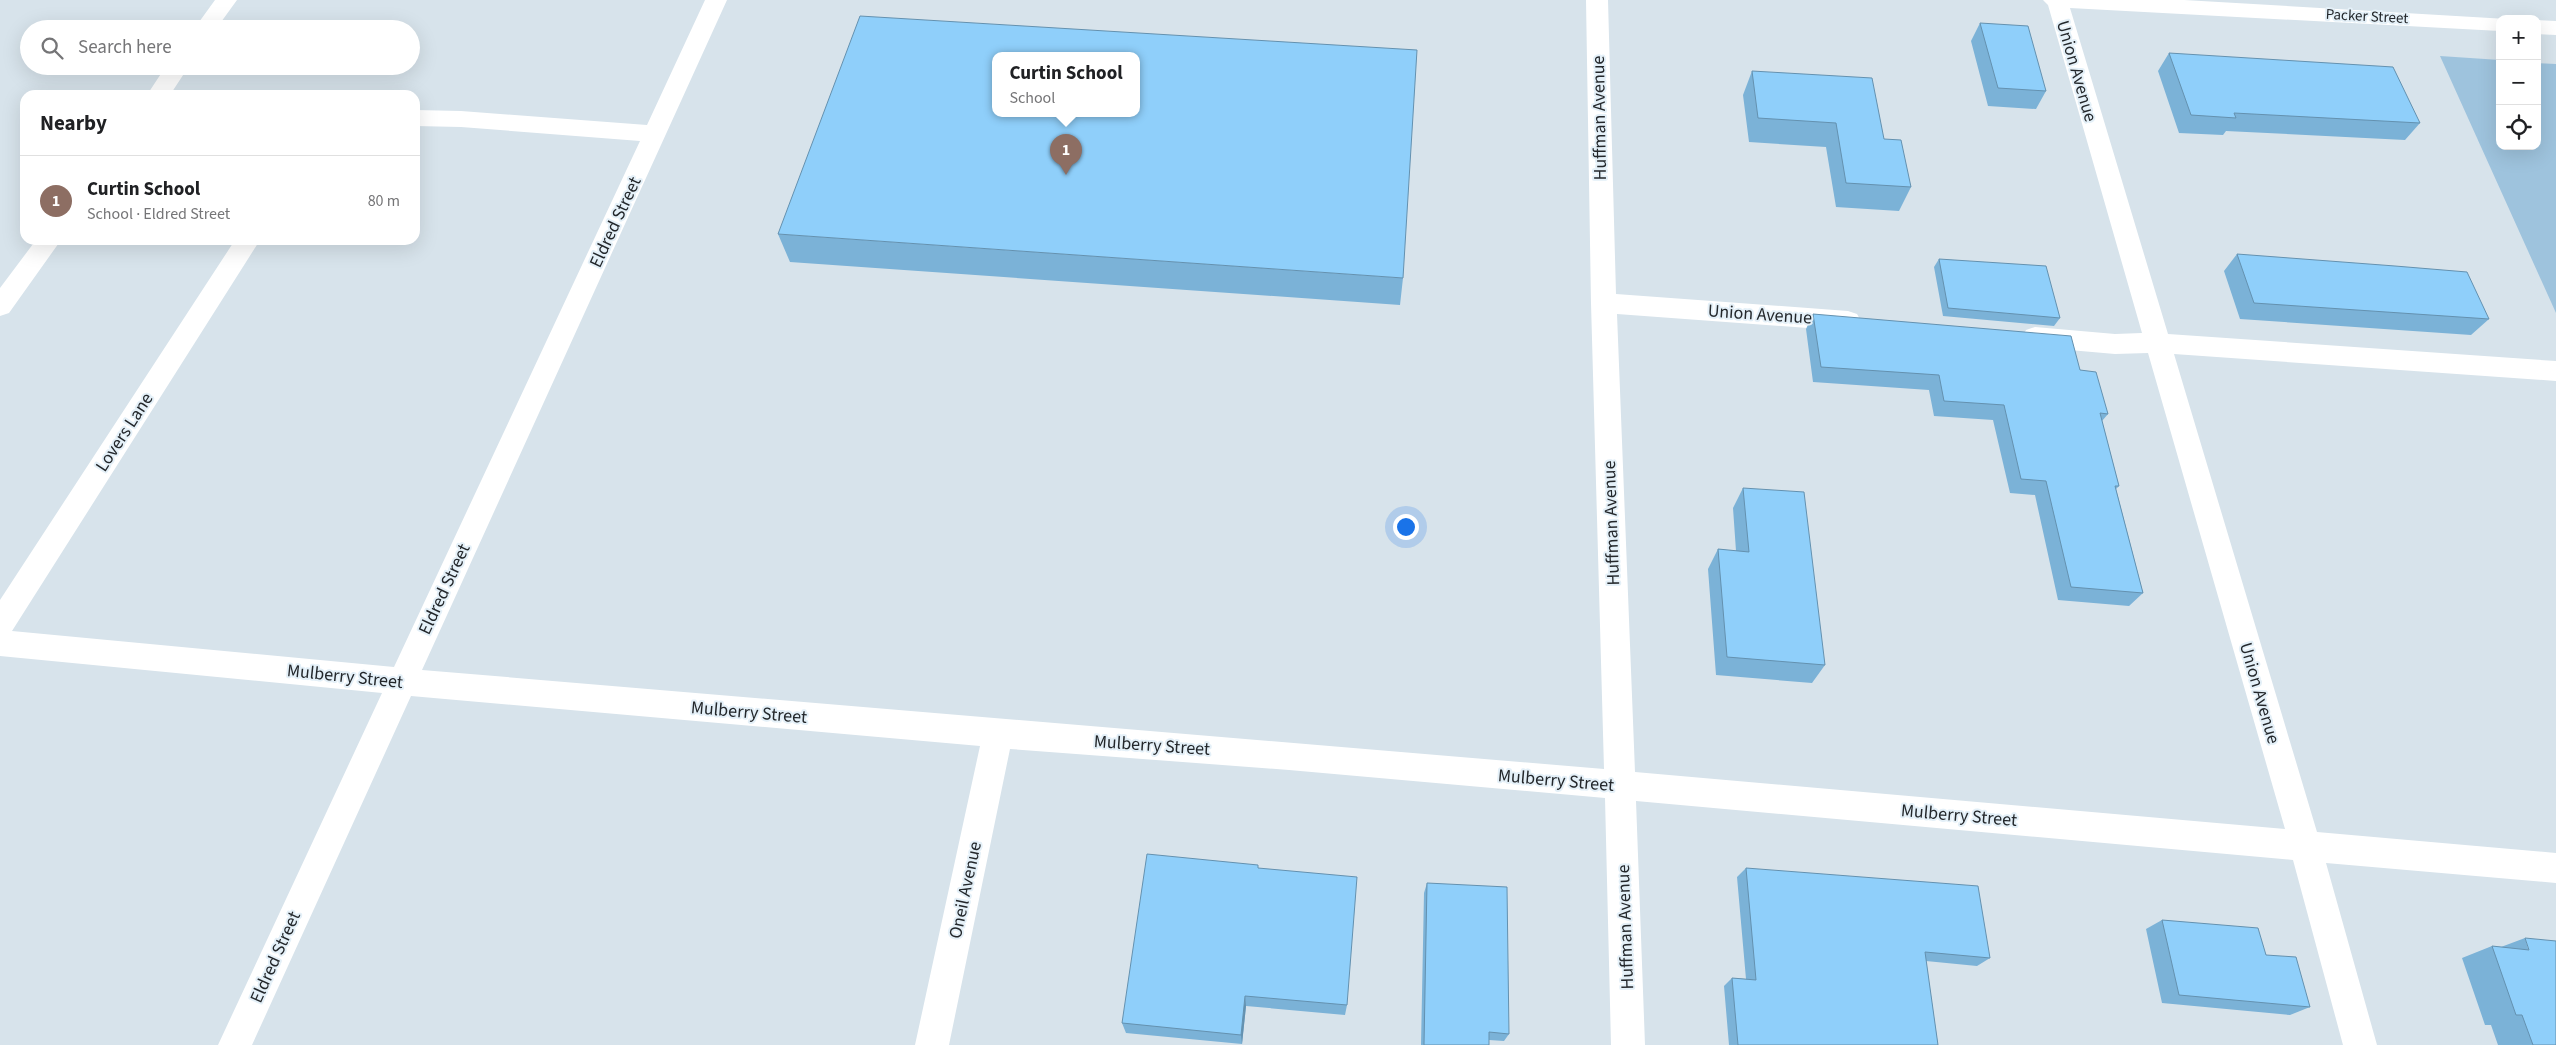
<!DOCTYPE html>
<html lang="en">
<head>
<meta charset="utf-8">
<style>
	:root { --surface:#fff; --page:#f2f2f2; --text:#202124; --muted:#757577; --line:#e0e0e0; --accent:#ac1b15 }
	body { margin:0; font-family:"Source Sans 3",sans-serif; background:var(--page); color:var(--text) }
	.controls { position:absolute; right:15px; top:15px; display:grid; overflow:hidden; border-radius:10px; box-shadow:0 5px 20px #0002 }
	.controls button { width:45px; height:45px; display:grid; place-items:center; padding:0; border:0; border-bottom:1px solid var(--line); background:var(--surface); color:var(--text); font:25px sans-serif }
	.you { position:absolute; left:1405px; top:526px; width:18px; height:18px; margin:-12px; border:4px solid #fff; border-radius:50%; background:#1a73e8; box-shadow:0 0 0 8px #1a73e833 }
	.badge { display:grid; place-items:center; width:32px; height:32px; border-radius:50%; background:var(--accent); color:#fff; font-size:16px; font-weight:700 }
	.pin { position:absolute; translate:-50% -41px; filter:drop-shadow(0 1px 2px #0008) }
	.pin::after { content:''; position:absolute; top:26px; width:18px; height:15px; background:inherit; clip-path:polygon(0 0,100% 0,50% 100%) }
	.popup { position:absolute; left:992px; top:52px; width:148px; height:65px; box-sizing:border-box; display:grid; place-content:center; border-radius:10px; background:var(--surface); filter:drop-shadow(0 1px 4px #0005); font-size:16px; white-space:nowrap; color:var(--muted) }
	.popup b { font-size:19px; color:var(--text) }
	.popup::after { content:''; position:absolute; left:50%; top:100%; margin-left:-10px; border:10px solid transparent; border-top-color:var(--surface) }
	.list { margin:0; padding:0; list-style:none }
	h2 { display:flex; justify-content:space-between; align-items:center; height:65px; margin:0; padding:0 20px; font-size:21px }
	h2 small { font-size:16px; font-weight:400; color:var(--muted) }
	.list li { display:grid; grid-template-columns:32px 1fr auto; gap:15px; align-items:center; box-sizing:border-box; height:90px; padding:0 20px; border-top:1px solid var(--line) }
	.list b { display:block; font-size:19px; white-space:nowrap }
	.list p { margin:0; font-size:16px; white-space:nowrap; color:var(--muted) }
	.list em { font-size:16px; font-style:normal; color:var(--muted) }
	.icon { flex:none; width:28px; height:28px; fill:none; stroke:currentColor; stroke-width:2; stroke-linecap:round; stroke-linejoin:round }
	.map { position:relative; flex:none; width:2556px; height:1045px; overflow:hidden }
	.search { position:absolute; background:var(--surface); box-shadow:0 5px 20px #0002; left:20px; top:20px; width:400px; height:55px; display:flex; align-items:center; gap:12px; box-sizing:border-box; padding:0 18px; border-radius:28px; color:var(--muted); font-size:19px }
	.panel { position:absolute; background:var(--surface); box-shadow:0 5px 20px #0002; left:20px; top:90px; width:400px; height:155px; border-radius:15px }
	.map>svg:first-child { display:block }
	.green { fill:#9ec3dd }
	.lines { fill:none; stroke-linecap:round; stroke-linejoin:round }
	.minor { fill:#fff; fill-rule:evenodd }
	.wall { fill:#7bb2d7 }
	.shaded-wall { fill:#6491af }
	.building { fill:#8fcffa; stroke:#6491af; fill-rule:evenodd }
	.labels { text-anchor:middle; stroke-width:4; stroke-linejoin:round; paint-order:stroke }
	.far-street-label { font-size:15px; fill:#23272b; stroke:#e4f0f8 }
	.street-label { font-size:18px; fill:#23272b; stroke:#e4f0f8 }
</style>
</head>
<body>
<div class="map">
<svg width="2556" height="1045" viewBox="0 0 2556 1045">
	<rect width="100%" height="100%" fill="#d7e3eb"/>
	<path class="green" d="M 2440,56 L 2500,60 L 2500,146 L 2537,146 L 2537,63 L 2556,64 L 2556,313 Z"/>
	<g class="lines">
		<path class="minor" d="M 215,0 L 237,0 L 216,29 L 194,29 Z
			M 705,0 L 727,0 L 422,670 L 1604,769 L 1591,303 L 1586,0 L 1608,0 L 1616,294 L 1848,311 L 1857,314 L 1861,321 L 1857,328 L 1848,331 L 1617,314 L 1635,772 L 2285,829 L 2148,353 L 2115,354 L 2035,347 L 2026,344 L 2022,337 L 2026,330 L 2035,327 L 2115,334 L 2142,333 L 2048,5 L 2043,0 L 2184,0 L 2507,19 L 2500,19 L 2500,31 L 2070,8 L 2168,334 L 2556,361 L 2556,381 L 2174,354 L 2317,832 L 2556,853 L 2556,883 L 2326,863 L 2377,1045 L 2343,1045 L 2293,860 L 1636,801 L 1645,1045 L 1611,1045 L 1605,798 L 1289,770 L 1010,749 L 949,1045 L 915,1045 L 980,746 L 411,696 L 252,1045 L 218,1045 L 382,693 L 0,656 L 0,600 L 235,240 L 260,240 L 12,631 L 394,667 L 640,141 L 461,127 L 415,126 L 415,110 L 461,111 L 647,125 Z
			M 2537,20 L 2556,21 L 2556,35 L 2537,34 Z
			M 166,66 L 189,66 L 170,95 L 147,95 Z
			M 36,240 L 61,240 L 9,313 L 0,316 L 0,288 Z"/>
	</g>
	<path class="wall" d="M 1980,23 L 2046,91 L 2036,109 L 1988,106 L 1971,41 Z
		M 2169,53 L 2420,123 L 2405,140 L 2226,131 L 2223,135 L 2179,133 L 2158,71 Z
		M 1752,71 L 1884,139 L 1911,187 L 1899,211 L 1836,207 L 1826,147 L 1749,142 L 1743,95 Z
		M 778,234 L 1403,278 L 1400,305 L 790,262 Z
		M 2237,254 L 2489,319 L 2471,335 L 2240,319 L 2224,271 Z
		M 1939,259 L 2060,318 L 2054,326 L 1943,316 L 1934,267 Z
		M 1813,314 L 2080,370 L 2108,414 L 2102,421 L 2119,486 L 2116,489 L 2143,593 L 2129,606 L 2058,600 L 2035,495 L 2010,493 L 1993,420 L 1934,416 L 1929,390 L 1813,382 L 1806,329 Z
		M 1743,488 L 1825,665 L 1812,683 L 1716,675 L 1708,569 L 1718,549 L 1736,551 L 1733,508 Z
		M 1258,865 L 1258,868 L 1347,1005 L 1345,1015 L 1246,1006 L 1242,1044 L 1126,1033 L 1122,1023 Z
		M 1746,868 L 1990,958 L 1977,966 L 1926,961 L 1938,1045 L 1729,1045 L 1724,986 L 1732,978 L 1746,979 L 1737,877 Z
		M 1427,883 L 1509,1034 L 1504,1041 L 1489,1040 L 1489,1045 L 1421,1045 L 1424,893 Z
		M 2162,920 L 2266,955 L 2310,1007 L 2290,1015 L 2162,1003 L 2146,929 Z
		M 2525,938 L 2556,1045 L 2498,1045 L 2491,1025 L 2485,1025 L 2462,958 L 2492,946 L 2501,947 Z"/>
	<path class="shaded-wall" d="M 1245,996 L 1246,1006 L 1242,1044 L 1241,1035 Z"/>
	<path class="building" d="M 860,16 L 1417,50 L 1403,278 L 778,234 ZM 996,56 L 1136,56 L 1136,114 L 996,114 Z
		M 1980,23 L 2028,26 L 2046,91 L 1998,88 Z
		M 2169,53 L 2393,67 L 2420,123 L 2234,113 L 2236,118 L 2191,115 Z
		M 1752,71 L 1872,78 L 1884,139 L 1901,140 L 1911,187 L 1846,183 L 1836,123 L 1758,118 Z
		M 2237,254 L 2395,266 L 2467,272 L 2489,319 L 2254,303 Z
		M 1939,259 L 2046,266 L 2060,318 L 1948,308 Z
		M 1813,314 L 2071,336 L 2080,370 L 2096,372 L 2108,414 L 2100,413 L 2119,486 L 2115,486 L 2143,593 L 2071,587 L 2046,481 L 2021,479 L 2004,405 L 1944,401 L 1939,375 L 1821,367 Z
		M 1743,488 L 1804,492 L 1825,665 L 1727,657 L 1718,549 L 1749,552 Z
		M 1147,854 L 1258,865 L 1258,868 L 1357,877 L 1347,1005 L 1245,996 L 1241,1035 L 1122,1023 Z
		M 1746,868 L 1978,886 L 1990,958 L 1925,952 L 1938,1045 L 1738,1045 L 1732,978 L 1756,980 Z
		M 1427,883 L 1507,887 L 1509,1034 L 1489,1032 L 1489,1045 L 1424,1045 Z
		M 2162,920 L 2258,928 L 2266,955 L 2296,957 L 2310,1007 L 2179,995 Z
		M 2525,938 L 2556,941 L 2556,1045 L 2533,1045 L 2522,1015 L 2516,1015 L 2492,946 L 2529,950 Z"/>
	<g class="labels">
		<g class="far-street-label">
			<text transform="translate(2367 16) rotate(3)" y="5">Packer Street</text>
		</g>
		<g class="street-label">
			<text transform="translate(2077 71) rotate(74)" y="6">Union Avenue</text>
			<text transform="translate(1599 118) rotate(-91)" y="6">Huffman Avenue</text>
			<text transform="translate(615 222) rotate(-65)" y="6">Eldred Street</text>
			<text transform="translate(1760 314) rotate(4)" y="6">Union Avenue</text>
			<text transform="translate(124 432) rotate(-57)" y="6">Lovers Lane</text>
			<text transform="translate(1611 523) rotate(-92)" y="6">Huffman Avenue</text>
			<text transform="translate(444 589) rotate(-65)" y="6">Eldred Street</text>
			<text transform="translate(345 676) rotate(6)" y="6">Mulberry Street</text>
			<text transform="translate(2260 693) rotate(74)" y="6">Union Avenue</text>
			<text transform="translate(749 712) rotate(5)" y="6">Mulberry Street</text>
			<text transform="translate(1152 745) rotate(4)" y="6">Mulberry Street</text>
			<text transform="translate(1556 780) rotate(5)" y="6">Mulberry Street</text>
			<text transform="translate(1959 815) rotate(5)" y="6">Mulberry Street</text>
			<text transform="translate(965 890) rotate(-78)" y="6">Oneil Avenue</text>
			<text transform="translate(1625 927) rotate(-92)" y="6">Huffman Avenue</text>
			<text transform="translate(275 957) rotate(-66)" y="6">Eldred Street</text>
		</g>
	</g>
</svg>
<div class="controls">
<button>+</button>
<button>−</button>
<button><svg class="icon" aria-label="locate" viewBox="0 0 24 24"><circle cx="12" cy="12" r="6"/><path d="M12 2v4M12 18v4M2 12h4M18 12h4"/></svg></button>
</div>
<div class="you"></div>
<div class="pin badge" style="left:1066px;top:175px;background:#8d6e63">1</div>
<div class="popup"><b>Curtin School</b>School</div>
<div class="search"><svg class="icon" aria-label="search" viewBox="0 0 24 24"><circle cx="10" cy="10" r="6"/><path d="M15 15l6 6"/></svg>Search here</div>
<section class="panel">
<h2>Nearby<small></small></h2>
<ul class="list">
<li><span class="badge" style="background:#8d6e63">1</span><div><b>Curtin School</b><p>School · Eldred Street</p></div><em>80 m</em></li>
</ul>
</section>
</div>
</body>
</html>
